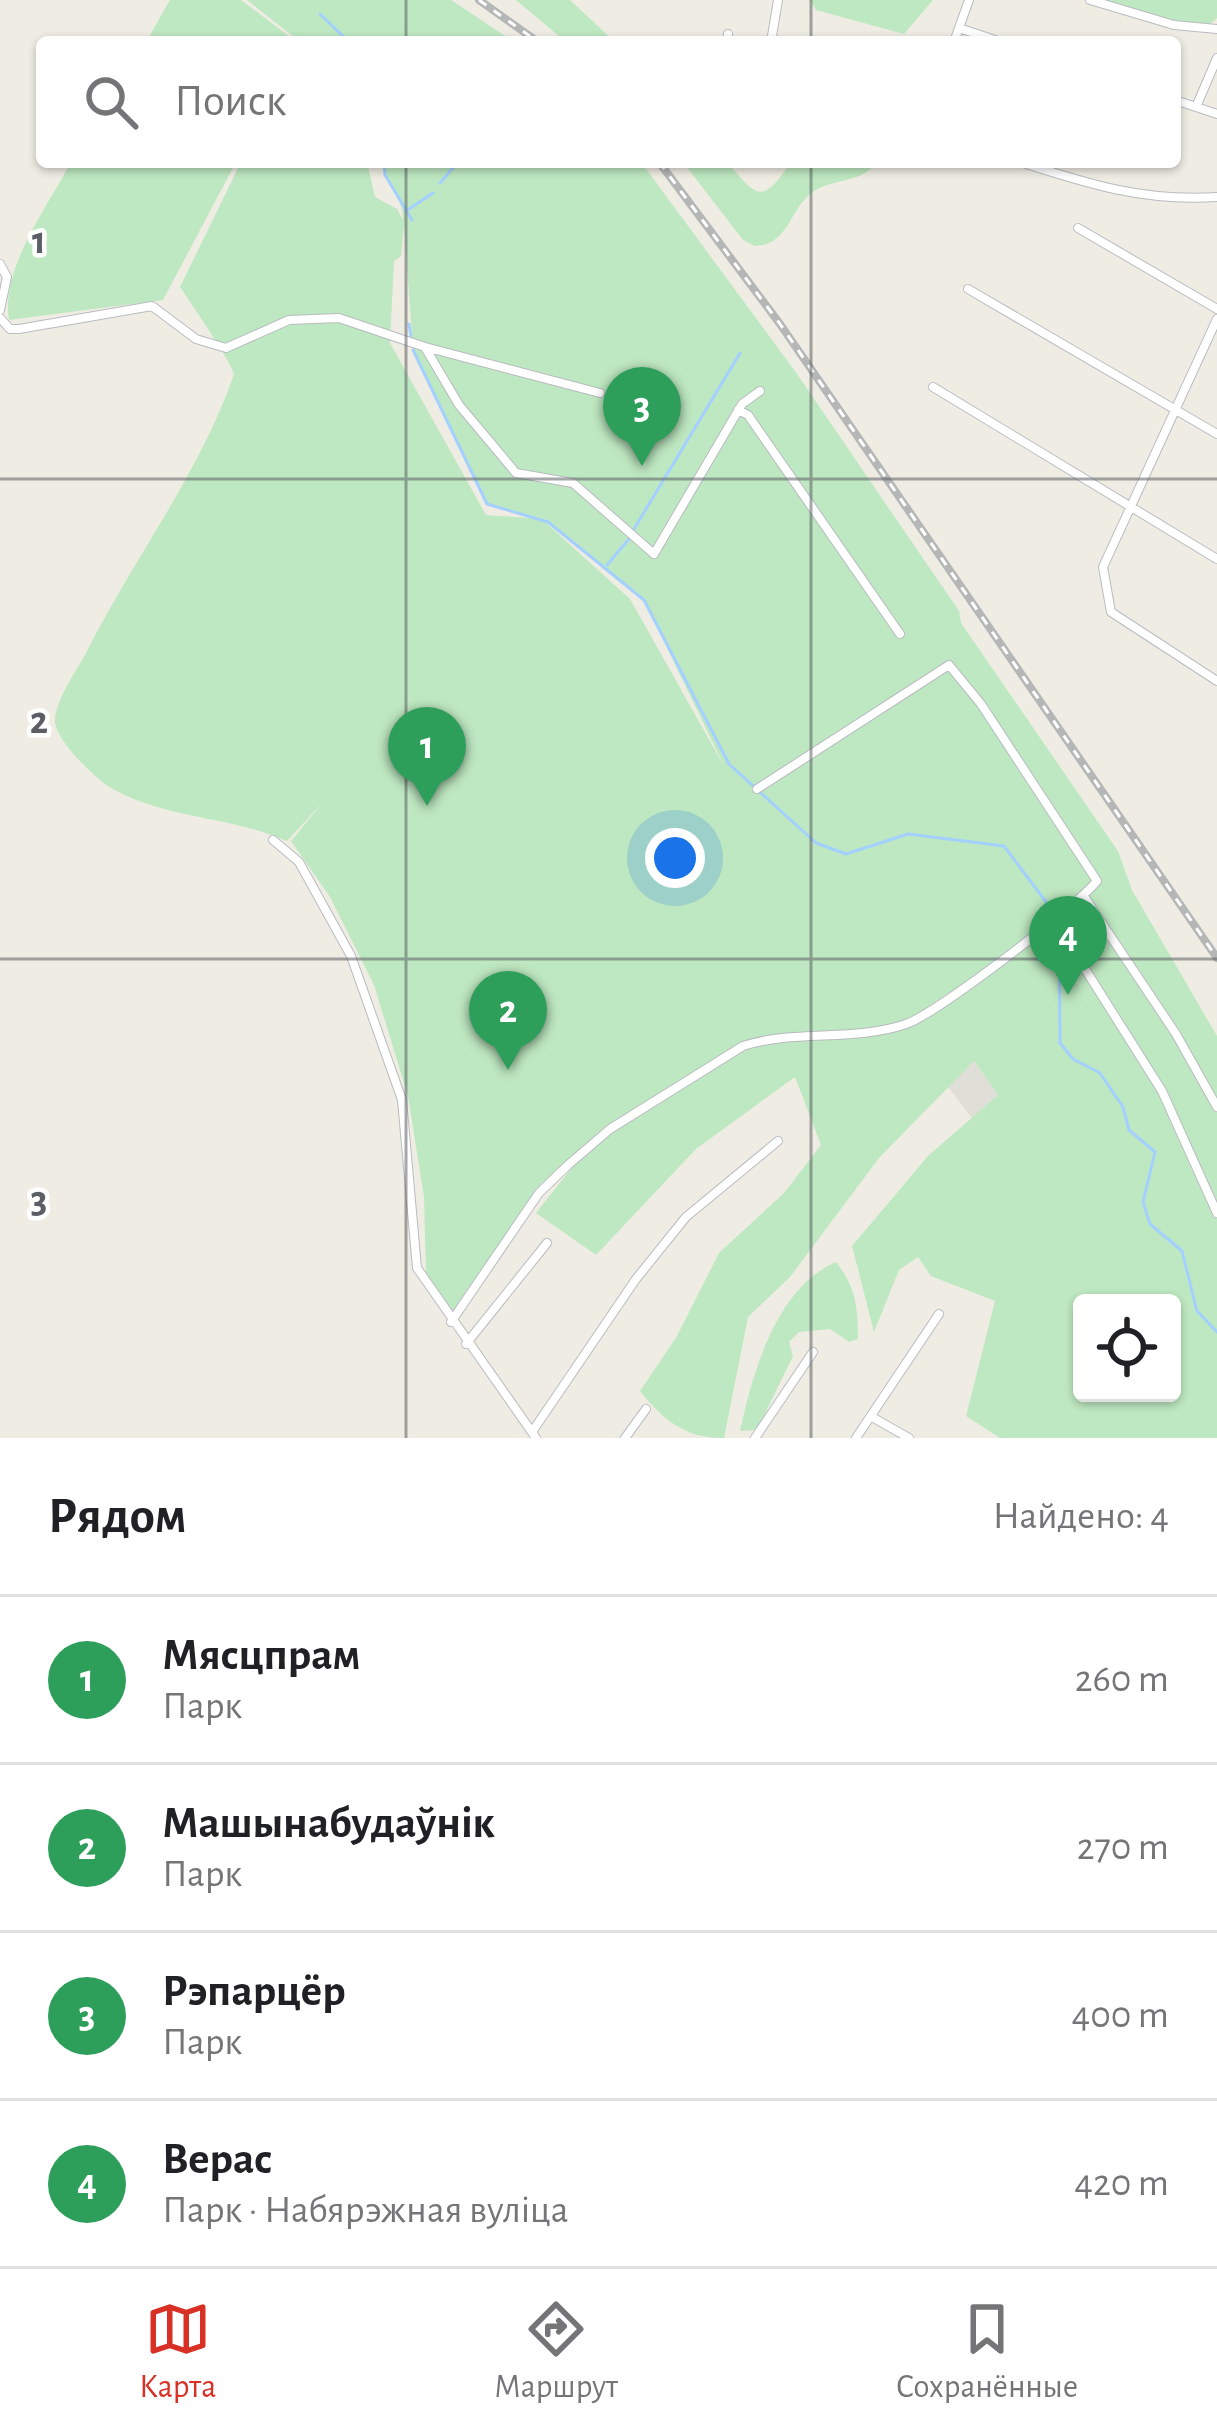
<!DOCTYPE html>
<html lang="ru">
<head>
<meta charset="utf-8">
<style>
	:root { --surface:#fff; --page:#f6f6f6; --text:#202124; --muted:#757577; --line:#e0e0e0; --accent:#d93025 }
	body { margin:0; font-family:"Alegreya Sans",sans-serif; background:var(--page); color:var(--text) }
	.controls { position:absolute; right:36px; bottom:36px; display:grid; overflow:hidden; border-radius:12px; box-shadow:0 3px 9px #0004 }
	.controls button { width:108px; height:108px; display:grid; place-items:center; padding:0; border:0; border-bottom:3px solid var(--line); background:var(--surface); color:var(--text); font:60px sans-serif }
	.you { position:absolute; left:675px; top:858px; width:42px; height:42px; margin:-30px; border:9px solid #fff; border-radius:50%; background:#1a73e8; box-shadow:0 0 0 18px #1a73e833 }
	.badge { display:grid; place-items:center; width:78px; height:78px; border-radius:50%; background:var(--accent); color:#fff; font-size:39px; font-weight:700 }
	.pin { position:absolute; translate:-50% -99px; filter:drop-shadow(0 3px 6px #0008) }
	.pin::after { content:''; position:absolute; top:63px; width:42px; height:36px; background:inherit; clip-path:polygon(0 0,100% 0,50% 100%) }
	.list { margin:0; padding:0; list-style:none }
	h2 { display:flex; justify-content:space-between; align-items:center; height:156px; margin:0; padding:0 48px; font-size:51px }
	h2 small { font-size:39px; font-weight:400; color:var(--muted) }
	.list li { display:grid; grid-template-columns:78px 1fr auto; gap:36px; align-items:center; box-sizing:border-box; height:168px; padding:0 48px; border-top:3px solid var(--line) }
	.list b { display:block; font-size:45px; white-space:nowrap }
	.list p { margin:0; font-size:39px; white-space:nowrap; color:var(--muted) }
	.list em { font-size:39px; font-style:normal; color:var(--muted) }
	.icon { flex:none; width:66px; height:66px; fill:none; stroke:currentColor; stroke-width:2; stroke-linecap:round; stroke-linejoin:round }
	.map { position:relative; flex:none; width:1217px; height:1438px; overflow:hidden }
	.search { position:absolute; background:var(--surface); box-shadow:0 3px 9px #0004; left:36px; right:36px; top:36px; height:132px; display:flex; align-items:center; gap:30px; box-sizing:border-box; padding:0 42px; border-radius:12px; color:var(--muted); font-size:45px }
	.sheet { height:828px; background:var(--surface) }
	nav { display:flex; justify-content:space-around; align-items:center; box-sizing:border-box; height:168px; border-top:3px solid var(--line); background:var(--surface); font-size:33px; color:var(--muted) }
	nav a { display:grid; justify-items:center; gap:6px }
	nav .on { color:var(--accent) }
	.map>svg:first-child { display:block }
	.industrial { fill:#dfdfd8 }
	.green { fill:#bee8c1; fill-rule:evenodd }
	.lines { fill:none; stroke-linecap:round; stroke-linejoin:round }
	.stream { stroke:#a3d0ff; stroke-width:3 }
	.minor-casing { stroke:#b8bbc0; stroke-width:10 }
	.minor { stroke:#fff; stroke-width:8 }
	.rail-casing { stroke:#b5b6b6; stroke-width:8 }
	.rail { stroke:#fff; stroke-width:3; stroke-dasharray:9; stroke-linecap:butt }
	.grid { fill:none; stroke:#5b5f65; stroke-width:3; stroke-opacity:0.55 }
	.grid-label { font-size:39px; text-anchor:middle; font-weight:bold; fill:#5b5f65; stroke:#fff; stroke-width:9; stroke-linejoin:round; paint-order:stroke }
</style>
</head>
<body>
<div class="map">
<svg width="1217" height="1438" viewBox="0 0 1217 1438">
	<rect width="100%" height="100%" fill="#efede3"/>
	<path class="industrial" d="M 974,1061 L 998,1095 L 972,1118 L 948,1087 Z"/>
	<path class="green" d="M 170,0 L 241,0 L 297,42 L 146,42 Z
		M 247,0 L 451,0 L 514,42 L 300,42 Z
		M 516,0 L 570,0 L 615,42 L 566,42 Z
		M 810,0 L 933,0 L 904,34 L 816,10 Z
		M 1099,0 L 1217,0 L 1217,18 L 1203,30 Z
		M 71,162 L 236,162 L 163,300 L 9,320 C 0,269 48,206 71,162 Z
		M 241,162 L 367,162 L 375,197 L 397,209 L 403,220 C 404,198 385,184 384,162 L 641,162 L 795,371 L 959,611 L 961,623 L 1118,851 L 1132,890 L 1217,1036 L 1217,1438 L 1000,1438 L 966,1416 L 995,1301 L 931,1276 L 918,1257 L 899,1270 L 874,1332 L 852,1246 L 928,1156 L 998,1095 L 974,1061 L 879,1158 L 790,1277 L 748,1317 L 724,1438 C 685,1438 664,1421 640,1391 L 677,1336 L 719,1253 L 784,1193 L 821,1145 L 795,1077 L 696,1149 L 596,1255 L 536,1213 L 593,1141 L 537,1189 L 452,1312 L 426,1273 L 424,1197 L 408,1096 L 374,985 L 330,897 L 291,841 L 323,802 L 287,841 C 230,816 165,819 111,788 C 95,778 52,738 55,718 C 58,696 77,670 87,651 C 134,558 200,473 234,374 C 232,363 190,302 180,287 ZM 404,224 L 413,350 L 487,504 L 530,518 L 486,515 L 390,343 L 394,261 L 401,256 ZM 544,521 L 644,600 L 724,766 L 630,599 ZM 1082,1303 L 1172,1303 L 1172,1393 L 1082,1393 Z
		M 683,162 L 727,162 C 758,198 762,205 791,162 L 877,162 C 859,186 828,177 809,195 C 789,213 787,245 755,246 L 743,240 Z
		M 836,1262 C 856,1287 858,1308 858,1339 L 849,1342 L 830,1329 L 799,1332 L 789,1342 L 793,1356 L 757,1430 L 740,1431 C 753,1372 776,1288 836,1262 Z"/>
	<g class="lines">
		<path class="stream" d="M 320,14 L 349,42
			M 384,162 L 385,175 L 412,220
			M 440,183 L 458,162
			M 406,211 L 433,193
			M 409,324 L 411,336
			M 413,350 L 487,504 L 548,522 L 644,600 L 729,764 L 816,843 L 846,854 L 908,834 L 1004,846 L 1053,911
			M 634,529 L 740,353
			M 607,565 L 629,539
			M 1059,920 L 1060,1043 L 1073,1059 L 1100,1073 L 1123,1107 L 1129,1130 L 1155,1152 L 1143,1202 L 1150,1224 L 1182,1251 L 1197,1311 L 1217,1332"/>
		<defs>
			<path id="minor" d="M 1090,0 L 1174,25 L 1217,29
				M 959,28 L 1001,42
				M 727,42 L 728,34
				M 771,42 L 778,0
				M 954,42 L 969,0
				M 1175,100 L 1217,114
				M 1196,107 L 1217,58
				M 1020,162 C 1088,184 1145,202 1217,197
				M 1078,228 L 1217,309
				M 0,264 L 7,277 L 0,310
				M 968,289 L 1217,434
				M 0,318 L 10,329 L 19,329 L 152,306 L 196,339 L 226,348 L 289,320 L 339,318 L 425,347 L 600,393
				M 1217,319 L 1103,567 L 1111,612 L 1217,681
				M 426,349 L 459,405 L 516,473 L 573,483 L 654,554 L 742,404 L 760,391
				M 933,387 L 1217,559
				M 738,410 L 748,415 L 900,634
				M 273,840 L 299,862 L 351,956 L 402,1100 L 417,1268 L 536,1438
				M 1083,895 L 1176,1034 L 1217,1107
				M 1063,910 L 1075,953 L 1162,1091 L 1217,1213
				M 451,1322 L 539,1193 L 568,1165 L 610,1129 L 743,1046 C 795,1029 854,1042 906,1024 C 936,1014 1076,907 1097,881 L 981,704 L 949,665 L 757,789
				M 466,1344 L 547,1243
				M 872,1417 L 909,1438
				M 532,1432 L 636,1279 L 686,1217 L 778,1141
				M 625,1438 L 646,1409
				M 755,1438 L 813,1352
				M 856,1438 L 939,1314"/>
		</defs>
		<use href="#minor" class="minor-casing"/>
		<use href="#minor" class="minor"/>
		<defs>
			<path id="rail" d="M 479,0 L 538,42
				M 659,162 L 780,324 L 1217,958"/>
		</defs>
		<use href="#rail" class="rail-casing"/>
		<use href="#rail" class="rail"/>
	</g>
	<path class="grid" d="M 406,0 L 406,42M 811,0 L 811,42M 406,162 L 406,1438M 811,162 L 811,1438M 0,479 L 1217,479M 0,959 L 1217,959"/>
	<g class="grid-label">
		<text x="39" y="253">1</text>
		<text x="39" y="733">2</text>
		<text x="39" y="1212">3</text>
	</g>
</svg>
<div class="controls">
<button><svg class="icon" aria-label="locate" viewBox="0 0 24 24"><circle cx="12" cy="12" r="6"/><path d="M12 2v4M12 18v4M2 12h4M18 12h4"/></svg></button>
</div>
<div class="you"></div>
<div class="pin badge" style="left:427px;top:806px;background:#2e9e5b">1</div>
<div class="pin badge" style="left:508px;top:1070px;background:#2e9e5b">2</div>
<div class="pin badge" style="left:642px;top:466px;background:#2e9e5b">3</div>
<div class="pin badge" style="left:1068px;top:995px;background:#2e9e5b">4</div>
<div class="search"><svg class="icon" aria-label="search" viewBox="0 0 24 24"><circle cx="10" cy="10" r="6"/><path d="M15 15l6 6"/></svg>Поиск</div>
</div>
<section class="sheet">
<h2>Рядом<small>Найдено: 4</small></h2>
<ul class="list">
<li><span class="badge" style="background:#2e9e5b">1</span><div><b>Мясцпрам</b><p>Парк</p></div><em>260 m</em></li>
<li><span class="badge" style="background:#2e9e5b">2</span><div><b>Машынабудаўнік</b><p>Парк</p></div><em>270 m</em></li>
<li><span class="badge" style="background:#2e9e5b">3</span><div><b>Рэпарцёр</b><p>Парк</p></div><em>400 m</em></li>
<li><span class="badge" style="background:#2e9e5b">4</span><div><b>Верас</b><p>Парк · Набярэжная вуліца</p></div><em>420 m</em></li>
</ul>
</section>
<nav>
<a class="on"><svg class="icon" aria-label="map" viewBox="0 0 24 24"><path d="M3 6l6-2 6 2 6-2v14l-6 2-6-2-6 2zM9 4v14M15 6v14"/></svg>Карта</a>
<a><svg class="icon" aria-label="directions" viewBox="0 0 24 24"><path d="M12 3l9 9-9 9-9-9zM9 14v-3h6M13 9l2 2-2 2"/></svg>Маршрут</a>
<a><svg class="icon" aria-label="saved" viewBox="0 0 24 24"><path d="M7 4h10v16l-5-4-5 4z"/></svg>Сохранённые</a>
</nav>
</body>
</html>
